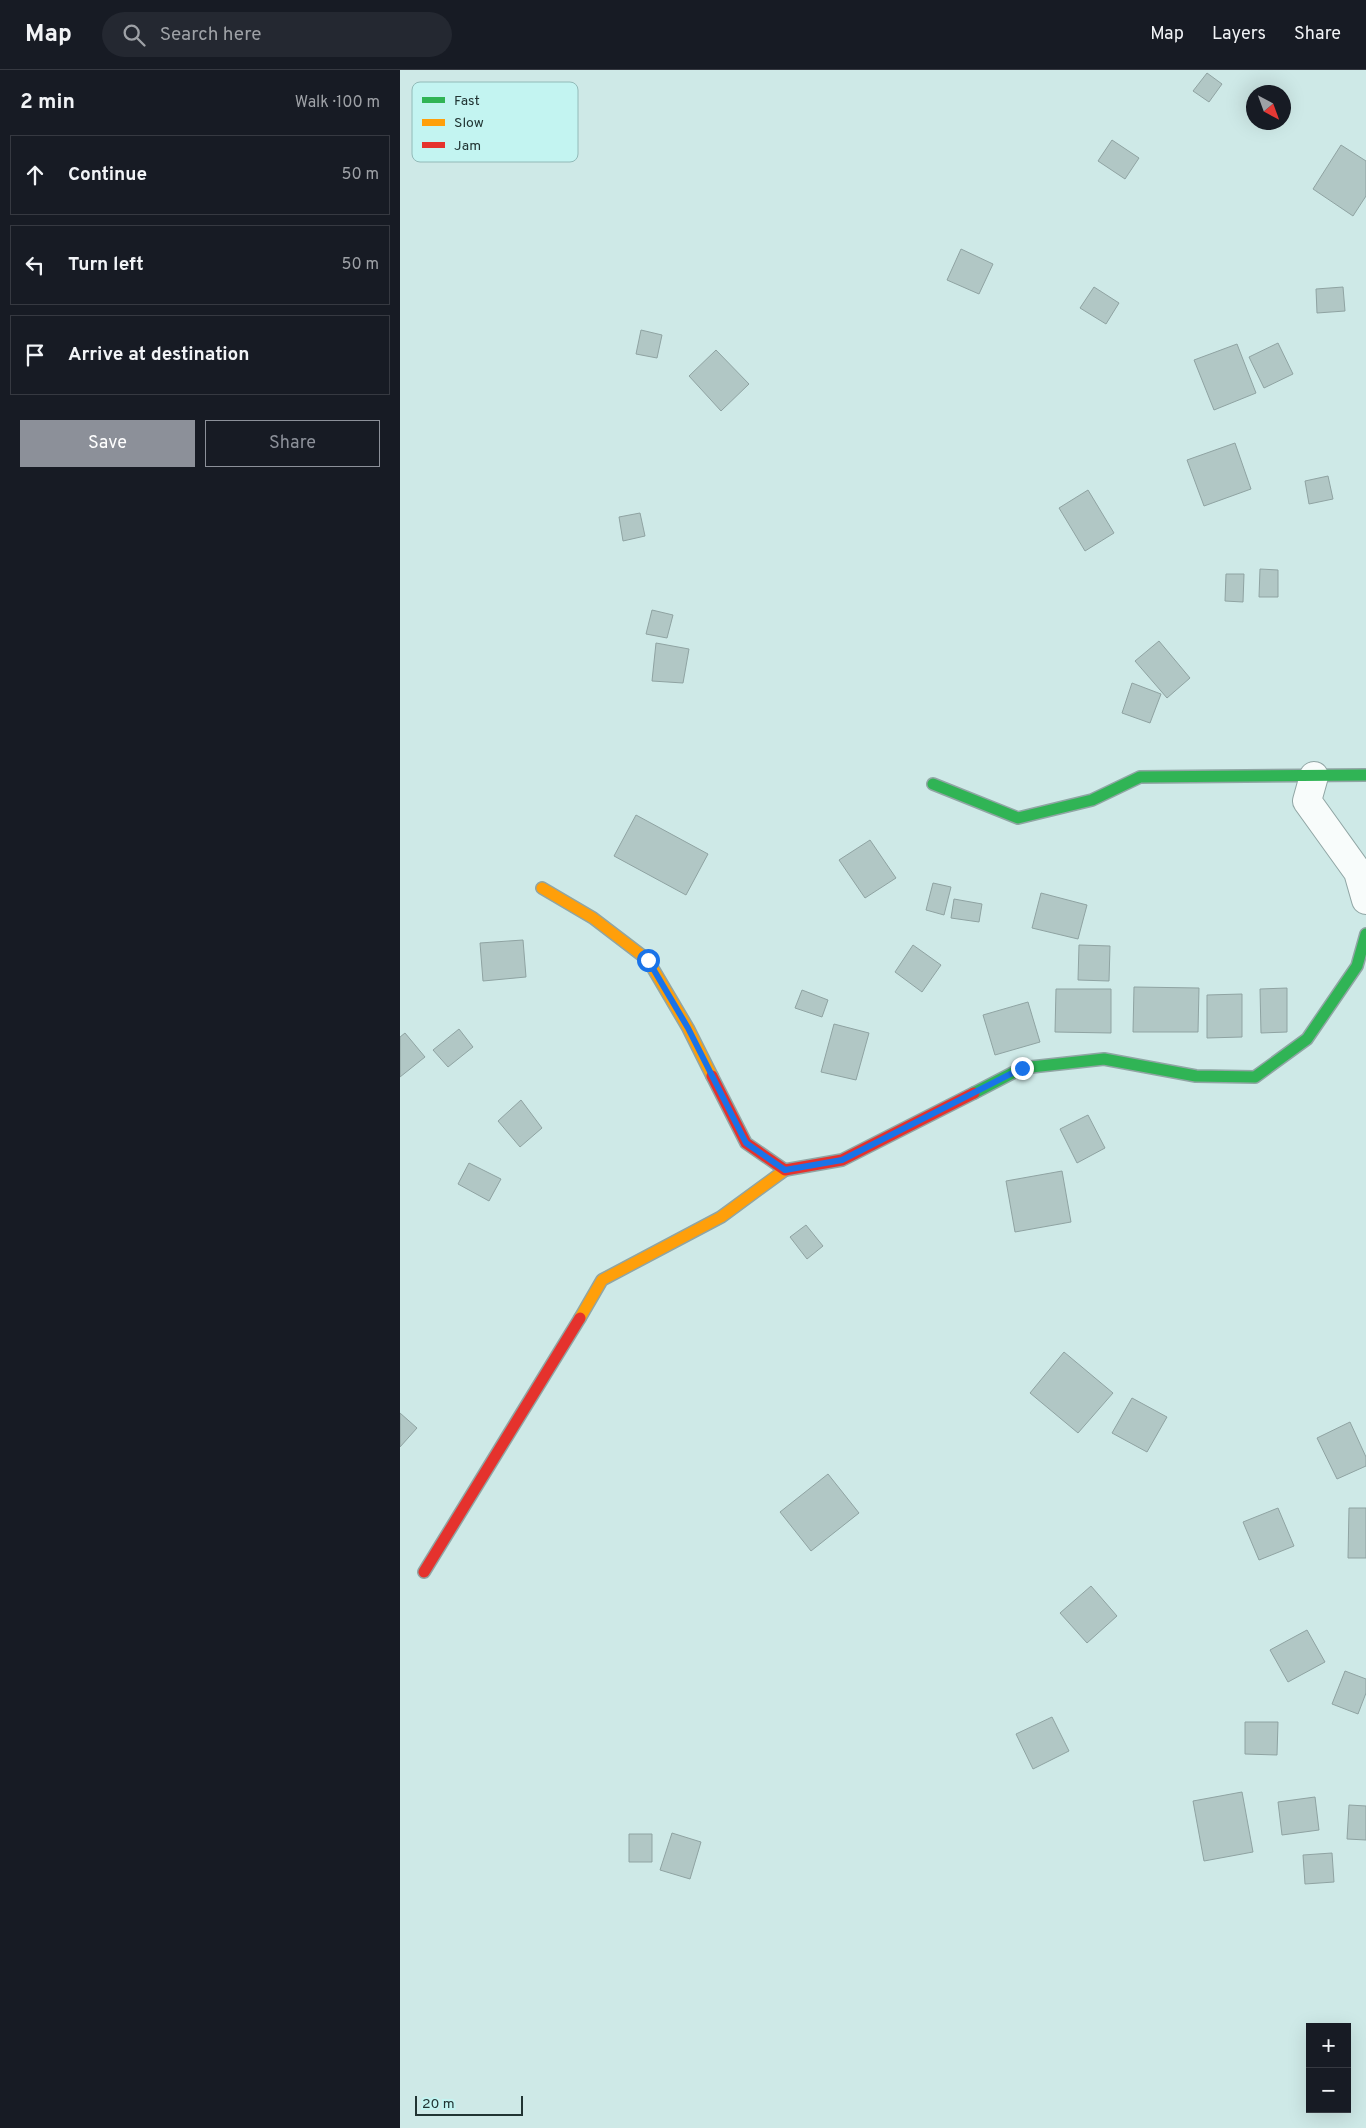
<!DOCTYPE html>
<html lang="en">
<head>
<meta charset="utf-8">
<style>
	:root { --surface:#171b24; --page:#242831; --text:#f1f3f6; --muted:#9ea1a6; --line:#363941; --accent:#8c9099 }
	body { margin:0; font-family:Overpass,sans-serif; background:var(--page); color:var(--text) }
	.controls { position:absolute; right:15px; bottom:15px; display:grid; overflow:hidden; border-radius:0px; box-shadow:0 5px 20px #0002 }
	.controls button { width:45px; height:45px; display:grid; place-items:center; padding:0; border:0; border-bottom:1px solid var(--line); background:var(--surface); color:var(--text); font:25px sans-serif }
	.compass { position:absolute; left:846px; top:15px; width:45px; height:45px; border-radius:50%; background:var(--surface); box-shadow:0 5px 20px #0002; rotate:139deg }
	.scale { position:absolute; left:15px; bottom:12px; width:108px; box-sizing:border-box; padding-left:5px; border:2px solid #213433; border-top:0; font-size:14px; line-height:18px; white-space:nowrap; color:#213433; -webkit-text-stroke:4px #c3f4f1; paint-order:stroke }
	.stop { position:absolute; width:15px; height:15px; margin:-11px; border:4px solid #1a73e8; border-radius:50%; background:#fff }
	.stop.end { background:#1a73e8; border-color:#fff; box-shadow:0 1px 5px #0008 }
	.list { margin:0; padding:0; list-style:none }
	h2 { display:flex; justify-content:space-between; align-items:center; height:65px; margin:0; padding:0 20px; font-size:21px }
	h2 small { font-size:16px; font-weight:400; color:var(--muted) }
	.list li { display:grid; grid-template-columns:32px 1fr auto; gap:15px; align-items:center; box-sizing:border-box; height:80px; margin:0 10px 10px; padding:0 10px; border:1px solid var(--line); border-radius:0px }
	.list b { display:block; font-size:19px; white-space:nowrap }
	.list em { font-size:16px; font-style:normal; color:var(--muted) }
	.actions { display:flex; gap:10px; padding:15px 20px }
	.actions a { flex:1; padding:11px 0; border:1px solid var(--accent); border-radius:0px; text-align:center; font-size:18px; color:var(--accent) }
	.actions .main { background:var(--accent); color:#fff }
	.icon { flex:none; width:28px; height:28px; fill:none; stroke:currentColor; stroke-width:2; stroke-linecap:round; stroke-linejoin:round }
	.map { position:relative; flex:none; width:966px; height:2058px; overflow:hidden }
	header { display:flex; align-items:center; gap:30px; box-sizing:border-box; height:70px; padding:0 25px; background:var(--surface); border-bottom:1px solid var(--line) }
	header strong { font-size:24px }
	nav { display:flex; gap:28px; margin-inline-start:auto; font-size:18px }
	.search { width:350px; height:45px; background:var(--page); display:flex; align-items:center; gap:12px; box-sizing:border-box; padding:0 18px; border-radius:28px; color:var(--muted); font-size:19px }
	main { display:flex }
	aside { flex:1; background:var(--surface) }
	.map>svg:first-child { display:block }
	.building { fill:#b1c7c5; stroke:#8fa3a2 }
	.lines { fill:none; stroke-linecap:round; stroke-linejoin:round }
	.street-casing { stroke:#90a5a4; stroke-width:30 }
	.fast-casing { stroke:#90a5a4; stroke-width:14 }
	.slow-casing { stroke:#90a5a4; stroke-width:14 }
	.jam-casing { stroke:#90a5a4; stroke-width:14 }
	.street { stroke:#f8fcfb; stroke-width:28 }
	.fast { stroke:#30b455; stroke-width:11 }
	.slow { stroke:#ff9f0a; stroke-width:11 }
	.jam { stroke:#e5322d; stroke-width:11 }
	.route { stroke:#1a73e8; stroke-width:6 }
	.key { fill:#c3f4f1; stroke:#92bab8; stroke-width:1 }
	.key-label { font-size:14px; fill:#213433 }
</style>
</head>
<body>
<header>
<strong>Map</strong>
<div class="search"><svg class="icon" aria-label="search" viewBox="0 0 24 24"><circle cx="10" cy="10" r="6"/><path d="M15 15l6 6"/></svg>Search here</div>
<nav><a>Map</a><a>Layers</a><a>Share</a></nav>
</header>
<main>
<aside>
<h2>2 min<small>Walk · 100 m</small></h2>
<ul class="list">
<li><svg class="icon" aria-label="ahead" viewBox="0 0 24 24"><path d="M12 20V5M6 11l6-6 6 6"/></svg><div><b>Continue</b></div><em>50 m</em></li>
<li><svg class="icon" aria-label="left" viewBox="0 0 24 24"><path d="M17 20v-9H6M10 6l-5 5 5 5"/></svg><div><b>Turn left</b></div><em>50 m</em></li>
<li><svg class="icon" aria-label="arrive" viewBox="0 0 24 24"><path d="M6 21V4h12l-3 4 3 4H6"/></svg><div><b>Arrive at destination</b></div></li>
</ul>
<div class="actions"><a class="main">Save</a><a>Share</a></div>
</aside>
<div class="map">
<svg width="966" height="2058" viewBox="0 0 966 2058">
	<rect width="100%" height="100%" fill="#cee9e7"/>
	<path class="building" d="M 807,3 L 822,14 L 809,32 L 793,21 Z
		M 712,70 L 739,88 L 725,109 L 698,91 Z
		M 941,75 L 966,91 L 966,126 L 953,146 L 913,119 Z
		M 561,179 L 593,194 L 579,224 L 547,210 Z
		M 694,217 L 719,233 L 706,254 L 680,238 Z
		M 943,217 L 945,241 L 917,243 L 916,219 Z
		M 241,260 L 262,265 L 257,288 L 236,284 Z
		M 878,273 L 893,304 L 864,318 L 849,287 Z
		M 837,274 L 856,323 L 814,340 L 794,290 Z
		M 316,280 L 349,314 L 321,341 L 289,306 Z
		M 835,373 L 851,419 L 804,436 L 787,390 Z
		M 928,406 L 933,429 L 909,434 L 905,411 Z
		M 688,420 L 714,463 L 685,481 L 659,438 Z
		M 240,443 L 245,466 L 223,471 L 219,447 Z
		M 860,499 L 878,500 L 878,527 L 859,527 Z
		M 826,504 L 844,504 L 843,532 L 825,531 Z
		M 252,540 L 273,545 L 267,568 L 246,564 Z
		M 759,571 L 790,608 L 767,628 L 735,591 Z
		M 256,573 L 289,579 L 283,613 L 252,611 Z
		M 732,613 L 761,624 L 750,653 L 722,643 Z
		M 236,745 L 308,784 L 286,825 L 214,786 Z
		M 470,770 L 496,808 L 465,828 L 439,790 Z
		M 533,813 L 551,817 L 544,845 L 526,840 Z
		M 641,823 L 687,835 L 678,869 L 632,858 Z
		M 554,829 L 582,834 L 579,852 L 551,848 Z
		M 123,870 L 126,907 L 83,911 L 80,873 Z
		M 513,875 L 541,895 L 522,922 L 495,902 Z
		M 679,875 L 710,876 L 709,911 L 678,910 Z
		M 734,917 L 799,918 L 798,962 L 733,962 Z
		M 887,918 L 887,962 L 861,963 L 860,919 Z
		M 656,919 L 711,919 L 711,963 L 655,962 Z
		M 402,920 L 428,930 L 422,947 L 395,938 Z
		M 842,924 L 842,967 L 807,968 L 807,925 Z
		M 628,932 L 640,972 L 595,985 L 583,945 Z
		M 434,954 L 469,963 L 456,1010 L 421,1002 Z
		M 59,959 L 73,977 L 48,997 L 33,980 Z
		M 5,963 L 25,987 L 0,1007 L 0,967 Z
		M 121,1030 L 142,1058 L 120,1077 L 98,1051 Z
		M 688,1045 L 705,1078 L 677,1093 L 660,1059 Z
		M 69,1093 L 101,1109 L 89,1131 L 58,1114 Z
		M 662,1101 L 671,1152 L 615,1162 L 606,1111 Z
		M 406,1155 L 423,1176 L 407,1189 L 390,1167 Z
		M 664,1282 L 713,1323 L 678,1363 L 630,1323 Z
		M 732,1328 L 767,1347 L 747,1382 L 712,1363 Z
		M 0,1343 L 17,1358 L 0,1377 Z
		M 950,1352 L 966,1387 L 966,1396 L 937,1409 L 917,1368 Z
		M 428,1404 L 459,1443 L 411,1481 L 380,1442 Z
		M 878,1438 L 894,1476 L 859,1490 L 843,1452 Z
		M 949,1438 L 966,1438 L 966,1488 L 948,1488 Z
		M 691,1516 L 717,1546 L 687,1573 L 660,1543 Z
		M 907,1560 L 925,1592 L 888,1612 L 870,1580 Z
		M 945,1601 L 966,1609 L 966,1623 L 958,1644 L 932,1634 Z
		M 652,1647 L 669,1681 L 633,1699 L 616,1664 Z
		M 845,1652 L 878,1652 L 877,1685 L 845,1684 Z
		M 842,1722 L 853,1782 L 804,1791 L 793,1731 Z
		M 915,1727 L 919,1760 L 882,1765 L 878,1732 Z
		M 949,1735 L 966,1736 L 966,1770 L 947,1769 Z
		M 272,1763 L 301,1772 L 290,1809 L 260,1800 Z
		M 229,1764 L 252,1764 L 252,1792 L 229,1792 Z
		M 932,1783 L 934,1812 L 905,1814 L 903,1785 Z"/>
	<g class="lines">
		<defs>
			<path id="street" d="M 914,706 L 907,731 L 958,802 L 966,830"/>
			<path id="fast" d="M 533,714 L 618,748 L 692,730 L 740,707 L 966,705
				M 574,1023 L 622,998 L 704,989 L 796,1006 L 855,1007 L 907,969 L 957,896 L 966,864"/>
			<path id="slow" d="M 142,818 L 193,848 L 248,890 L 288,958 L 312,1006
				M 180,1248 L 202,1210 L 321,1147 L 385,1100"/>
			<path id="jam" d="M 312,1006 L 346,1073 L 385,1100 L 442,1090 L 574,1023
				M 24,1502 L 180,1248"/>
		</defs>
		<use href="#street" class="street-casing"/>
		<use href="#fast" class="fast-casing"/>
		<use href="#slow" class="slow-casing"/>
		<use href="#jam" class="jam-casing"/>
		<use href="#street" class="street"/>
		<use href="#fast" class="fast"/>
		<use href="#slow" class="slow"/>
		<use href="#jam" class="jam"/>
	</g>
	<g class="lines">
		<path class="route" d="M 248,890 L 288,958 L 346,1073 L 385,1100 L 442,1090 L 622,998"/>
	</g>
	<rect x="12" y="12" width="166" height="80" rx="8" class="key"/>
	<rect x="22" y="27" width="23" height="6" fill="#30b455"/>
	<rect x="22" y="49" width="23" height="7" fill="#ff9f0a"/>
	<rect x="22" y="72" width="23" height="6" fill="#e5322d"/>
	<g class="key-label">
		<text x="54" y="35">Fast</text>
		<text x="54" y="57">Slow</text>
		<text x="54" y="80">Jam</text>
	</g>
</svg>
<div class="controls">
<button>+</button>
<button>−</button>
</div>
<svg class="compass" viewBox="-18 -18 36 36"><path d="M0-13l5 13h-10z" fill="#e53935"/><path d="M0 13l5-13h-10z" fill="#9ea1a6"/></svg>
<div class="scale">20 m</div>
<div class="stop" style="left:248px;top:890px"></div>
<div class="stop end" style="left:622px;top:998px"></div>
</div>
</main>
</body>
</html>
